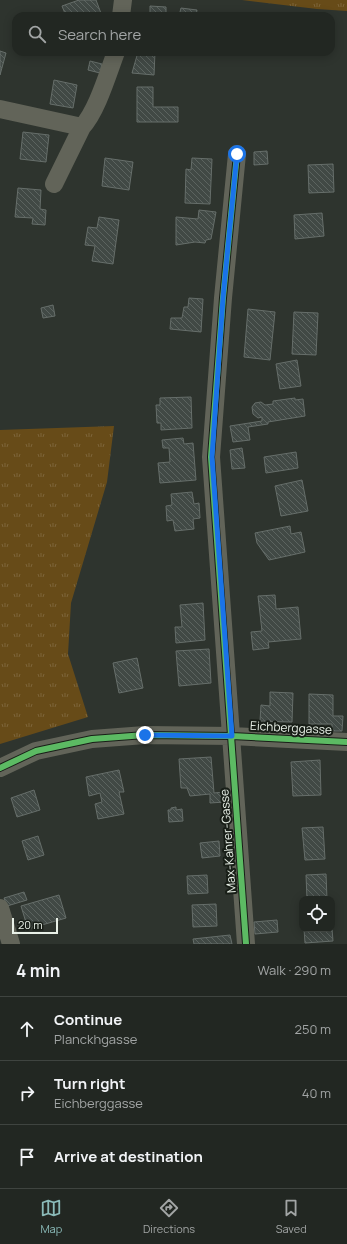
<!DOCTYPE html>
<html lang="en">
<head>
<meta charset="utf-8">
<style>
	:root { --surface:#222722; --page:#2e332f; --text:#f1f3f6; --muted:#a2a5a5; --line:#3f4440; --accent:#8bbbb9 }
	body { margin:0; font-family:Manrope,sans-serif; background:var(--page); color:var(--text) }
	.controls { position:absolute; right:12px; bottom:12px; display:grid; overflow:hidden; border-radius:8px; box-shadow:0 2px 10px #0003 }
	.controls button { width:36px; height:36px; display:grid; place-items:center; padding:0; border:0; border-bottom:1px solid var(--line); background:var(--surface); color:var(--text); font:20px sans-serif }
	.scale { position:absolute; left:12px; bottom:10px; width:46px; box-sizing:border-box; padding-left:4px; border:2px solid #e9f1e8; border-top:0; font-size:11px; line-height:14px; white-space:nowrap; color:#e9f1e8; -webkit-text-stroke:3px #181e17; paint-order:stroke }
	.stop { position:absolute; width:12px; height:12px; margin:-9px; border:3px solid #1a73e8; border-radius:50%; background:#fff }
	.stop.end { background:#1a73e8; border-color:#fff; box-shadow:0 1px 4px #0008 }
	.list { margin:0; padding:0; list-style:none }
	h2 { display:flex; justify-content:space-between; align-items:center; height:52px; margin:0; padding:0 16px; font-size:17px }
	h2 small { font-size:13px; font-weight:400; color:var(--muted) }
	.list li { display:grid; grid-template-columns:26px 1fr auto; gap:12px; align-items:center; box-sizing:border-box; height:64px; padding:0 16px; border-top:1px solid var(--line) }
	.list b { display:block; font-size:15px; white-space:nowrap }
	.list p { margin:0; font-size:13px; white-space:nowrap; color:var(--muted) }
	.list em { font-size:13px; font-style:normal; color:var(--muted) }
	.icon { flex:none; width:22px; height:22px; fill:none; stroke:currentColor; stroke-width:2; stroke-linecap:round; stroke-linejoin:round }
	.map { position:relative; flex:none; width:347px; height:944px; overflow:hidden }
	.search { position:absolute; background:var(--surface); box-shadow:0 2px 10px #0003; left:12px; right:12px; top:12px; height:44px; display:flex; align-items:center; gap:10px; box-sizing:border-box; padding:0 14px; border-radius:12px; color:var(--muted); font-size:15px }
	.sheet { height:244px; background:var(--surface) }
	nav { display:flex; justify-content:space-around; align-items:center; box-sizing:border-box; height:56px; border-top:1px solid var(--line); background:var(--surface); font-size:11px; color:var(--muted) }
	nav a { display:grid; justify-items:center; gap:2px }
	nav .on { color:var(--accent) }
	.map>svg:first-child { display:block }
	.grass { fill:url(#grass-tufts) }
	.building { fill:url(#building-back-hatch); stroke:#666e6a }
	.lines { fill:none; stroke-linecap:round; stroke-linejoin:round }
	.street { stroke:#626459; stroke-width:18 }
	.cycleway-casing { stroke:#181e17; stroke-width:8 }
	.cycleway { stroke:#5cba63; stroke-width:6 }
	.route { stroke:#1a73e8; stroke-width:5 }
	.labels { text-anchor:middle; stroke-width:4; stroke-linejoin:round; paint-order:stroke }
	.street-label { font-size:12px; fill:#e9f1e8; stroke:#181e17 }
</style>
</head>
<body>
<div class="map">
<svg width="347" height="944" viewBox="0 0 347 944">
	<defs>
		<pattern id="grass-tufts" width="24" height="20" patternUnits="userSpaceOnUse"><rect width="24" height="20" fill="#674b18"/><path d="M3 7l-1-3M5 7V3M7 7l1-3M15 17l-1-3M17 17v-4M19 17l1-3" fill="none" stroke="#7d653a"/></pattern>
		<pattern id="building-back-hatch" width="6" height="6" patternUnits="userSpaceOnUse"><rect width="6" height="6" fill="#414945"/><path d="M-1 5l2 2M0 0l6 6M5-1l2 2" fill="none" stroke="#5c6460"/></pattern>
	</defs>
	<rect width="100%" height="100%" fill="#2e342e"/>
	<path class="grass" d="M 242,0 L 347,0 L 347,11 L 317,9 Z
		M 114,426 L 107,482 L 71,603 L 68,654 L 88,717 L 0,744 L 0,430 Z"/>
	<path class="building" d="M 79,0 L 96,0 L 102,16 L 66,16 L 62,6 Z
		M 150,6 L 166,7 L 166,16 L 150,16 Z
		M 181,8 L 197,10 L 196,16 L 179,16 Z
		M 0,51 L 6,53 L 0,75 Z
		M 138,52 L 155,52 L 154,75 L 132,73 Z
		M 90,61 L 102,64 L 100,73 L 88,70 Z
		M 54,80 L 77,85 L 73,108 L 50,104 Z
		M 137,87 L 153,87 L 153,107 L 178,107 L 178,122 L 137,122 Z
		M 23,132 L 49,135 L 46,162 L 20,159 Z
		M 267,151 L 268,164 L 254,165 L 254,152 Z
		M 105,158 L 133,162 L 129,190 L 102,186 Z
		M 192,158 L 212,159 L 210,204 L 185,203 L 186,169 L 191,170 Z
		M 333,164 L 334,192 L 309,193 L 308,165 Z
		M 18,188 L 41,190 L 40,209 L 46,210 L 45,225 L 32,224 L 33,218 L 15,217 Z
		M 199,210 L 216,212 L 211,239 L 206,240 L 205,243 L 195,242 L 176,245 L 176,217 L 198,219 Z
		M 322,213 L 324,236 L 295,239 L 294,215 Z
		M 99,217 L 119,220 L 113,264 L 92,261 L 95,246 L 85,245 L 88,227 L 97,228 Z
		M 189,298 L 203,299 L 201,332 L 170,329 L 171,318 L 182,318 L 184,307 L 188,307 Z
		M 53,305 L 55,316 L 43,318 L 41,308 Z
		M 248,309 L 275,312 L 270,360 L 244,357 Z
		M 294,312 L 318,313 L 316,355 L 292,354 Z
		M 297,360 L 301,386 L 280,389 L 276,364 Z
		M 191,397 L 192,428 L 161,430 L 161,423 L 157,423 L 156,405 L 160,405 L 160,398 Z
		M 295,398 L 295,400 L 303,399 L 305,416 L 268,422 L 268,424 L 248,427 L 250,440 L 233,442 L 230,426 L 262,421 L 262,417 L 258,418 L 253,414 L 252,407 L 255,403 L 261,402 L 265,405 L 273,404 L 273,401 Z
		M 183,438 L 184,444 L 193,443 L 196,480 L 160,483 L 158,463 L 170,462 L 169,448 L 163,448 L 162,440 Z
		M 242,448 L 245,468 L 232,469 L 230,450 Z
		M 296,452 L 298,468 L 266,473 L 264,457 Z
		M 302,480 L 308,511 L 281,516 L 275,486 Z
		M 192,492 L 194,504 L 199,503 L 200,518 L 193,519 L 194,529 L 175,531 L 173,520 L 167,521 L 166,506 L 172,505 L 171,494 Z
		M 290,526 L 291,534 L 301,532 L 305,552 L 269,560 L 257,543 L 255,533 Z
		M 275,595 L 276,609 L 298,607 L 301,639 L 268,642 L 269,648 L 253,650 L 251,632 L 262,631 L 258,596 Z
		M 203,603 L 205,640 L 176,643 L 175,627 L 182,627 L 180,605 Z
		M 209,649 L 211,683 L 179,686 L 176,651 Z
		M 137,658 L 143,688 L 119,693 L 113,663 Z
		M 270,692 L 293,693 L 292,722 L 260,721 L 261,705 L 270,706 Z
		M 309,694 L 333,695 L 333,716 L 343,716 L 342,731 L 332,731 L 332,724 L 309,724 Z
		M 211,757 L 214,793 L 224,792 L 225,802 L 210,803 L 210,794 L 190,796 L 187,788 L 181,788 L 179,759 Z
		M 320,760 L 321,795 L 293,796 L 291,762 Z
		M 119,770 L 124,792 L 119,792 L 124,814 L 98,819 L 95,804 L 102,802 L 100,793 L 89,796 L 86,777 Z
		M 34,790 L 40,810 L 17,817 L 11,798 Z
		M 176,807 L 176,810 L 182,809 L 183,821 L 169,822 L 168,810 L 171,810 L 171,808 Z
		M 323,827 L 325,859 L 305,860 L 302,828 Z
		M 38,836 L 44,855 L 28,860 L 22,841 Z
		M 219,841 L 220,856 L 202,858 L 200,843 Z
		M 326,874 L 327,899 L 307,899 L 306,875 Z
		M 207,875 L 208,893 L 188,894 L 187,876 Z
		M 24,892 L 27,900 L 7,906 L 4,898 Z
		M 59,895 L 66,918 L 28,929 L 21,906 Z
		M 216,904 L 217,926 L 193,927 L 192,905 Z
		M 277,920 L 278,932 L 255,934 L 254,922 Z
		M 332,928 L 333,941 L 305,943 L 304,929 L 332,929 Z
		M 230,935 L 232,944 L 194,944 L 193,939 Z"/>
	<g class="lines">
		<path class="street" d="M 121,16 L 123,0
			M 0,109 L 82,127
			M 237,154 L 223,298 L 211,457 L 246,944
			M 54,184 L 82,127 C 97,111 108,73 116,52
			M 0,768 L 36,751 L 92,739 L 145,735 L 232,736 L 347,742
			M 0,908 L 11,944"/>
		<defs>
			<path id="cycleway" d="M 237,154 L 223,298 L 211,457 L 246,944
				M 0,768 L 36,751 L 92,739 L 145,735 L 232,736 L 347,742"/>
		</defs>
		<use href="#cycleway" class="cycleway-casing"/>
		<use href="#cycleway" class="cycleway"/>
	</g>
	<g class="lines">
		<path class="route" d="M 145,735 L 232,736 L 212,457 L 223,298 L 237,154"/>
	</g>
	<g class="labels">
		<g class="street-label">
			<text transform="translate(291 728) rotate(3)" y="4">Eichberggasse</text>
			<text transform="translate(228 841) rotate(-94)" y="4">Max-Kahrer-Gasse</text>
		</g>
	</g>
</svg>
<div class="controls">
<button><svg class="icon" aria-label="locate" viewBox="0 0 24 24"><circle cx="12" cy="12" r="6"/><path d="M12 2v4M12 18v4M2 12h4M18 12h4"/></svg></button>
</div>
<div class="scale">20 m</div>
<div class="stop" style="left:237px;top:154px"></div>
<div class="stop end" style="left:145px;top:735px"></div>
<div class="search"><svg class="icon" aria-label="search" viewBox="0 0 24 24"><circle cx="10" cy="10" r="6"/><path d="M15 15l6 6"/></svg>Search here</div>
</div>
<section class="sheet">
<h2>4 min<small>Walk · 290 m</small></h2>
<ul class="list">
<li><svg class="icon" aria-label="ahead" viewBox="0 0 24 24"><path d="M12 20V5M6 11l6-6 6 6"/></svg><div><b>Continue</b><p>Planckhgasse</p></div><em>250 m</em></li>
<li><svg class="icon" aria-label="right" viewBox="0 0 24 24"><path d="M7 20v-9h11M14 6l5 5-5 5"/></svg><div><b>Turn right</b><p>Eichberggasse</p></div><em>40 m</em></li>
<li><svg class="icon" aria-label="arrive" viewBox="0 0 24 24"><path d="M6 21V4h12l-3 4 3 4H6"/></svg><div><b>Arrive at destination</b></div></li>
</ul>
</section>
<nav>
<a class="on"><svg class="icon" aria-label="map" viewBox="0 0 24 24"><path d="M3 6l6-2 6 2 6-2v14l-6 2-6-2-6 2zM9 4v14M15 6v14"/></svg>Map</a>
<a><svg class="icon" aria-label="directions" viewBox="0 0 24 24"><path d="M12 3l9 9-9 9-9-9zM9 14v-3h6M13 9l2 2-2 2"/></svg>Directions</a>
<a><svg class="icon" aria-label="saved" viewBox="0 0 24 24"><path d="M7 4h10v16l-5-4-5 4z"/></svg>Saved</a>
</nav>
</body>
</html>
